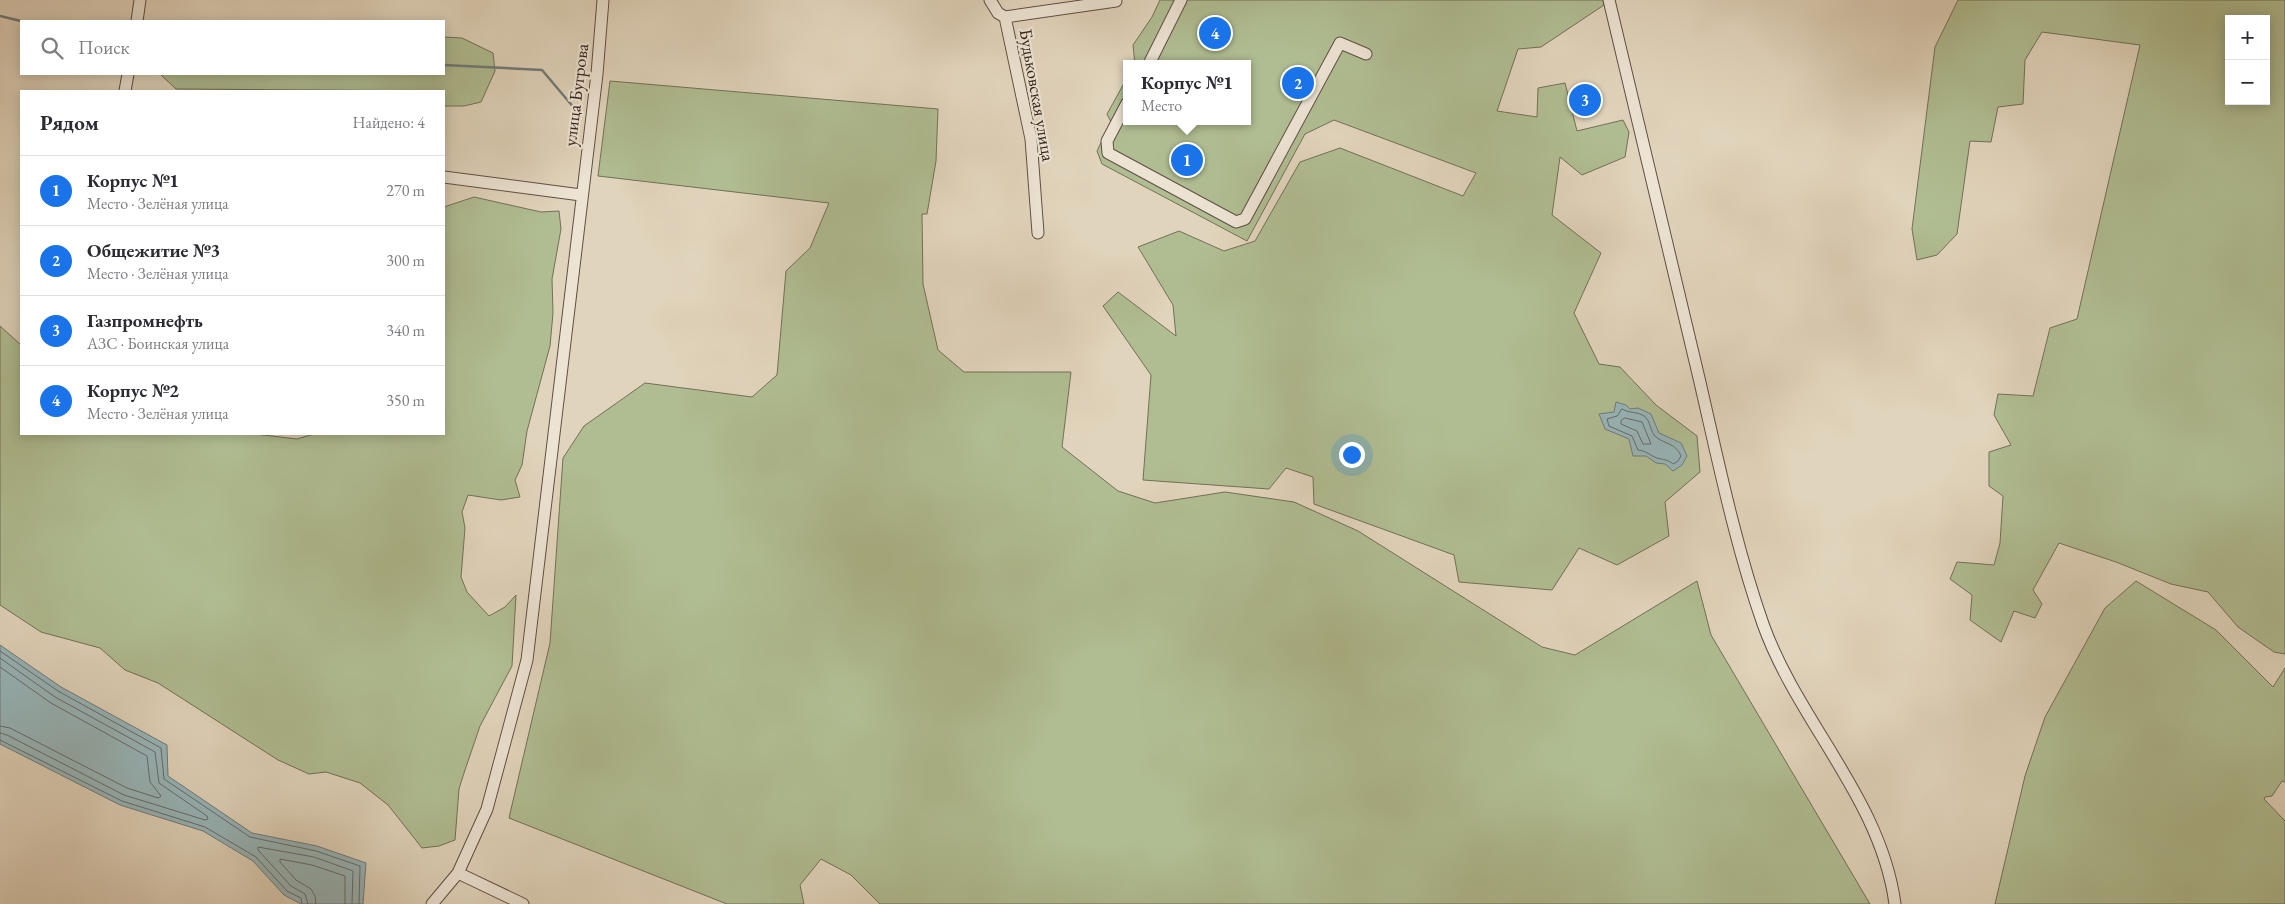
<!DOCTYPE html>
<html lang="ru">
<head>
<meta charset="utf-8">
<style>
	:root { --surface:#fff; --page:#f7f7f7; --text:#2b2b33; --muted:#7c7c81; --line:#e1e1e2; --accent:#1a73e8 }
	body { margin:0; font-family:"EB Garamond",serif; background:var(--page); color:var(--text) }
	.controls { position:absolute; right:15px; top:15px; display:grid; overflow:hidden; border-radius:0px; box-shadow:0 2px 12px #0003 }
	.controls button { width:45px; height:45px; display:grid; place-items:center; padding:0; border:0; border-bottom:1px solid var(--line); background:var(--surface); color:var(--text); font:25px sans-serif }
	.you { position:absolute; left:1351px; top:454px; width:18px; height:18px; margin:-12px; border:4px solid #fff; border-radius:50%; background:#1a73e8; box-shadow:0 0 0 8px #1a73e833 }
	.badge { display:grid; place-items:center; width:32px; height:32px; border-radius:50%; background:var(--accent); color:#fff; font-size:16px; font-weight:700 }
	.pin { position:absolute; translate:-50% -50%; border:2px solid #fff; box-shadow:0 1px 5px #0006 }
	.popup { position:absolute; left:1123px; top:60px; width:128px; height:65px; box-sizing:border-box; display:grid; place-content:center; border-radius:0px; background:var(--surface); filter:drop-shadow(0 1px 4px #0005); font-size:16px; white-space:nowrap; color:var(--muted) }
	.popup b { font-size:19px; color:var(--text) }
	.popup::after { content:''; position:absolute; left:50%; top:100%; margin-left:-10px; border:10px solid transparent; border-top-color:var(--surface) }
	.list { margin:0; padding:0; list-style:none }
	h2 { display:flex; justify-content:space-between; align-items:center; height:65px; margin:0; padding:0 20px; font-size:21px }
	h2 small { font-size:16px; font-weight:400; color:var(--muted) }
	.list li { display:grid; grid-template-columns:32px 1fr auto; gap:15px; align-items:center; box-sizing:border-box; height:70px; padding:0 20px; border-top:1px solid var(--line) }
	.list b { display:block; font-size:19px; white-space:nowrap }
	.list p { margin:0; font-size:16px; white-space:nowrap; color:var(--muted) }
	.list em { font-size:16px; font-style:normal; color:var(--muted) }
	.icon { flex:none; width:28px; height:28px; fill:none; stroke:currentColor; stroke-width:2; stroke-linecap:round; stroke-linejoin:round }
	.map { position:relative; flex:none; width:2285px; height:904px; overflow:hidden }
	.search { position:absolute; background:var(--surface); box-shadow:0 2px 12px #0003; left:20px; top:20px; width:425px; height:55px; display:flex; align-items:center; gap:12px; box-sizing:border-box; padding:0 18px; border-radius:0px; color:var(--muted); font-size:19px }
	.panel { position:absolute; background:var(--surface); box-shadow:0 2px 12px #0003; left:20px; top:90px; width:425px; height:345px; border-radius:0px }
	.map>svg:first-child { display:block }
	.green { fill:#b0bd92; stroke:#727057; fill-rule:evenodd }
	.water { fill:#98b6ba; stroke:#707b7b }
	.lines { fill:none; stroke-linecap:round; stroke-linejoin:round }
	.shore { stroke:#666c6b; stroke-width:1 }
	.stream { stroke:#707b7b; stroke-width:2.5 }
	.minor-casing { stroke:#604e44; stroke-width:13 }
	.minor { stroke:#ece3d3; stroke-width:11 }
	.labels { text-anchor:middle; stroke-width:4.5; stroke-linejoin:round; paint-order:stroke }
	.street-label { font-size:18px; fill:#35221c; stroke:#ece3d3 }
</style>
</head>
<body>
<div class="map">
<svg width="2285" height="904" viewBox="0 0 2285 904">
	<rect width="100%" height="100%" fill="#e1d4bc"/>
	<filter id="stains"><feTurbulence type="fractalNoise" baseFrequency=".004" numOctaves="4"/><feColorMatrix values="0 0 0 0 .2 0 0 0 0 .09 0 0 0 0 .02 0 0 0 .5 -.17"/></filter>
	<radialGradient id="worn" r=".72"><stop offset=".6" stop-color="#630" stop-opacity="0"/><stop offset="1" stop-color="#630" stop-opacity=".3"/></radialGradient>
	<path class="green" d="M 1160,0 L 1603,0 L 1604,5 L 1541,47 L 1518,49 L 1497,111 L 1537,117 L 1538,88 L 1565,83 L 1577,131 L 1623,120 L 1629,132 L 1625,157 L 1582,175 L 1560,157 L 1552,215 L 1601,253 L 1574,313 L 1599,364 L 1620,367 L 1656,405 L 1697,436 L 1700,472 L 1665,502 L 1669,536 L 1617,565 L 1579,548 L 1552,590 L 1459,582 L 1454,555 L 1314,504 L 1313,477 L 1286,468 L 1269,489 L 1143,480 L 1151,375 L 1103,306 L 1118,292 L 1176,336 L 1173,305 L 1138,247 L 1179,231 L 1224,251 L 1255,241 L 1300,162 L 1340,148 L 1463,196 L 1476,173 L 1334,120 L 1305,134 L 1247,241 L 1102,164 L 1097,151 L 1111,122 L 1107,114 L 1127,78 L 1127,121 L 1247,121 L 1247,64 L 1135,64 L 1133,45 L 1152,17 Z
		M 1958,0 L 2285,0 L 2285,654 L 2274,652 L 2238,627 L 2208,592 L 2171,584 L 2116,562 L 2059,543 L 2033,590 L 2042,604 L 2035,618 L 2014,611 L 2001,642 L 1970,620 L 1972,595 L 1950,579 L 1957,562 L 1994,565 L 2000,543 L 2003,496 L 1989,486 L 1989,452 L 2011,445 L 1994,415 L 1998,394 L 2033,396 L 2050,328 L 2077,319 L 2140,45 L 2042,32 L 2025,60 L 2023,104 L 1998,107 L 1991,142 L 1970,141 L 1957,234 L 1937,255 L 1917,260 L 1912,229 L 1935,47 ZM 2229,19 L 2266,19 L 2266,101 L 2229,101 Z
		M 444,37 L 462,38 L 493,53 L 495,71 L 481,102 L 464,106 L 444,106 L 444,91 L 176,89 L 160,74 L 444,74 Z
		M 610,81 L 938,109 L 936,161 L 927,214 L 922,214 L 923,284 L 938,350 L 964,372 L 1071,372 L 1062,447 L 1118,491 L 1155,503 L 1225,492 L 1294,502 L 1358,531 L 1542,647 L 1575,655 L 1697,581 L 1711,635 L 1870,904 L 880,904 L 851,875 L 821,859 L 800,885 L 804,904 L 727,904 L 509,818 L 550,643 L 563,458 L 584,426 L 645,383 L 752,397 L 777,375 L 786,271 L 810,248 L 829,203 L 598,176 Z
		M 474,197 L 541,212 L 559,211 L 561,229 L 552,279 L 553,313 L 550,346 L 527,431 L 522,465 L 515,480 L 520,497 L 501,500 L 468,495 L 462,512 L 465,528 L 461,577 L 467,592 L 489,616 L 505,607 L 516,595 L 512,666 L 480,726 L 464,773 L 459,789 L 455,840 L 439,846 L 422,848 L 388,805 L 360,783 L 326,772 L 309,774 L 278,760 L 158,683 L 125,670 L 100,648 L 41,632 L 0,605 L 0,326 L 21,345 L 21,434 L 255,434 L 297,439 L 314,434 L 444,434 L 444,207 Z
		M 2136,581 L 2216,630 L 2273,687 L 2285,668 L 2285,782 L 2282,781 L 2272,796 L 2265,797 L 2264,799 L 2285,821 L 2285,904 L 1995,904 L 2025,776 L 2045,717 L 2105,608 Z"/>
	<path class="water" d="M 1616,402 L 1626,405 L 1630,409 L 1638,408 L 1651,414 L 1659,433 L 1681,443 L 1687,456 L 1682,465 L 1673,471 L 1665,464 L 1656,463 L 1646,456 L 1633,456 L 1629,439 L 1605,429 L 1599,414 L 1614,412 Z
		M 0,645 L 61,687 L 167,745 L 168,776 L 252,833 L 317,846 L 366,863 L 363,904 L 301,904 L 284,895 L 253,861 L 203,831 L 120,805 L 0,744 Z"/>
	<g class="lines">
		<path class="shore" d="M 1622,409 C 1631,414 1636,411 1644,416 C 1651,421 1650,432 1656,437 C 1666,445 1676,443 1681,456 L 1678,461 L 1673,464 C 1667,459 1664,460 1657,458 C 1649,455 1647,451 1638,450 L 1632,436 L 1609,426 L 1607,419 L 1617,416 Z
			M 1625,418 L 1642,422 L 1651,444 L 1643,444 L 1637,431 L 1621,424 L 1621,421 Z
			M 0,651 L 58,691 L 161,748 L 164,779 L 250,837 L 316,851 L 360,866 L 359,904
			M 0,658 L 55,697 L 155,752 L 159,783 L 207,816 L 208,819 L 205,820 L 124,795 L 7,735 L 0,733
			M 0,667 L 51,703 L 147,756 L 150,782 L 161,796 L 158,798 L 127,788 L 10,728 L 0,726
			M 0,740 L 122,801 L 205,827 L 256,857 L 287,891 L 301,898 L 302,904
			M 308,904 L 305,894 L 291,886 L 258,850 L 258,847 L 314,857 L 353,871 L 352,904
			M 316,904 L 315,896 L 311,889 L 296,880 L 280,862 L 280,859 L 312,865 L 345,876 L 345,904"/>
		<path class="stream" d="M 0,16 L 21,21
			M 444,65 L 542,70 L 575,109"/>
		<defs>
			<path id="minor" d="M 990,0 L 998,13 L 1005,17 L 1031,139 L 1038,233
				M 1609,0 C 1639,126 1669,252 1699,378 C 1718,460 1735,544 1763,624 C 1798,722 1881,799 1895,904
				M 1005,17 L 1116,1
				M 137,21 L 140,0
				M 1149,64 L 1181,0
				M 125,91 L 128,74
				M 1127,103 L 1107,141 L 1108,153 L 1236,222 L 1245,219 L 1340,43 L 1366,54
				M 444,177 L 581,195
				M 458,873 L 523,904
				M 432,904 L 458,873 L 487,809 L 527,660 L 597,74 L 603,0"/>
		</defs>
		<use href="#minor" class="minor-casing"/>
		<use href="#minor" class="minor"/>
	</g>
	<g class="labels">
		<g class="street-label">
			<text transform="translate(576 95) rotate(-83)" y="6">улица Бугрова</text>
			<text transform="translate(1037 95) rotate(80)" y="6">Будьковская улица</text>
		</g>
	</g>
	<rect width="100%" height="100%" filter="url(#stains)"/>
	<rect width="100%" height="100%" fill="url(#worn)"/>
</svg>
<div class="controls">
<button>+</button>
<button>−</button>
</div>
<div class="you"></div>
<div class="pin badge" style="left:1187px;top:160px">1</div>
<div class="popup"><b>Корпус №1</b>Место</div>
<div class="pin badge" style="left:1298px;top:83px">2</div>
<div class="pin badge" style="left:1585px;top:100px">3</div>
<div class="pin badge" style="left:1215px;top:33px">4</div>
<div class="search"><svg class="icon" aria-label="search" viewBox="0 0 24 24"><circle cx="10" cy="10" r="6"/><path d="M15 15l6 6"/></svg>Поиск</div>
<section class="panel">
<h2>Рядом<small>Найдено: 4</small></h2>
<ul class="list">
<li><span class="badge">1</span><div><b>Корпус №1</b><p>Место · Зелёная улица</p></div><em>270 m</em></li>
<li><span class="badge">2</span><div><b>Общежитие №3</b><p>Место · Зелёная улица</p></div><em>300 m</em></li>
<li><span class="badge">3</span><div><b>Газпромнефть</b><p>АЗС · Боинская улица</p></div><em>340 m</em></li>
<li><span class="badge">4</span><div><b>Корпус №2</b><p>Место · Зелёная улица</p></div><em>350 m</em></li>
</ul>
</section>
</div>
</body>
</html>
